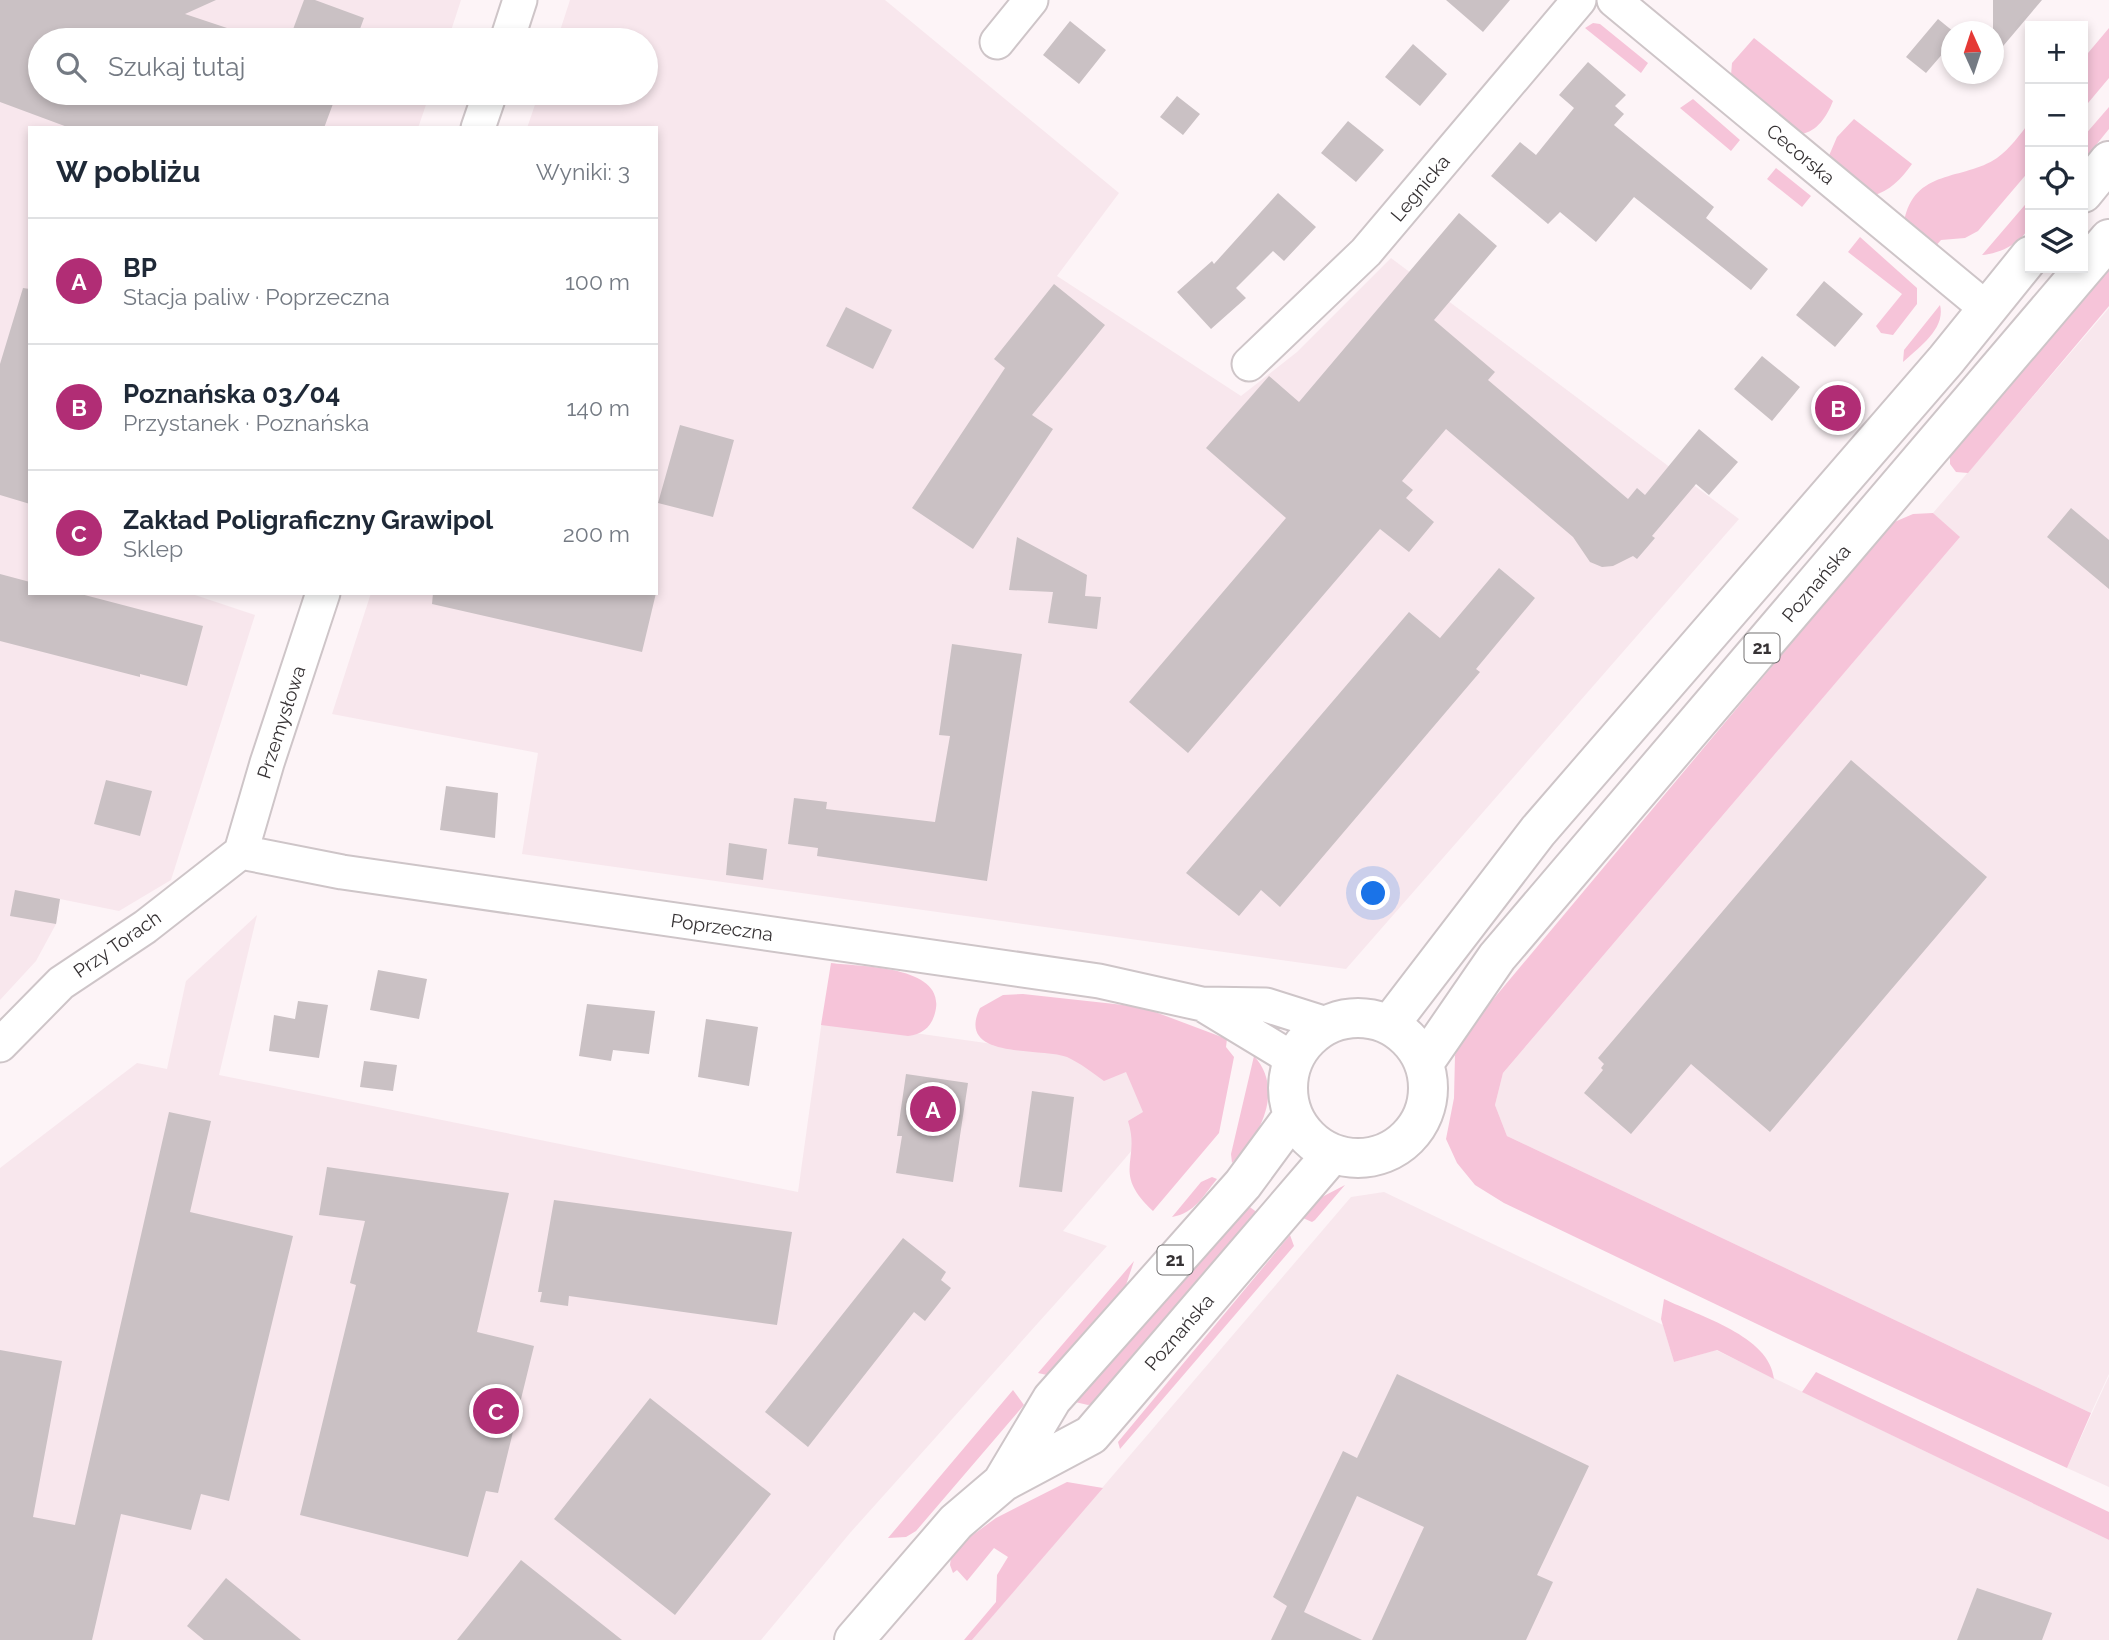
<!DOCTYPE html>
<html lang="pl">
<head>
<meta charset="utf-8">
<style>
	:root { --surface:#fff; --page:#f6f6f7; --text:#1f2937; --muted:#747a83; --line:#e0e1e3; --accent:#b12d75 }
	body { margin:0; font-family:Raleway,sans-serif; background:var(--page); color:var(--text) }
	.controls { position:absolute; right:21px; top:21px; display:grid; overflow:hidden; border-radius:0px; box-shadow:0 4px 10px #0003 }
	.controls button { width:63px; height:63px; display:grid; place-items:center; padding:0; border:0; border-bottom:2px solid var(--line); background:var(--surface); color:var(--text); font:35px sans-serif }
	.compass { position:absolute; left:1941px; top:21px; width:63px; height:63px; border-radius:50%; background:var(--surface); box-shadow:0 4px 10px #0003; rotate:357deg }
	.you { position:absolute; left:1374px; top:894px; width:24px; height:24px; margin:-18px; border:5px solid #fff; border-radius:50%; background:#1a73e8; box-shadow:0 0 0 10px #1a73e833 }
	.badge { display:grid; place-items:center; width:46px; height:46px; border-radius:50%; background:var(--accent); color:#fff; font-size:23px; font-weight:700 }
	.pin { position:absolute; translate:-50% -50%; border:4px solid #fff; box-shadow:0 2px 7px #0006 }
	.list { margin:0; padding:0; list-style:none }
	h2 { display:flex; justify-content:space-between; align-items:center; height:91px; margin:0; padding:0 28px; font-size:30px }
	h2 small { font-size:23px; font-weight:400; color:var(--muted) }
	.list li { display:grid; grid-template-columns:46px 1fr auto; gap:21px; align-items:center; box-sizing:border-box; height:126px; padding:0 28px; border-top:2px solid var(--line) }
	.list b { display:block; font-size:26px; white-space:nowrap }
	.list p { margin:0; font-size:23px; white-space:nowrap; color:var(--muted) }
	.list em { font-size:23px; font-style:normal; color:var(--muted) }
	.icon { flex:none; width:38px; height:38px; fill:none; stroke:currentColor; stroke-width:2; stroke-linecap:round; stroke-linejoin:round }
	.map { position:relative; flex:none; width:2109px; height:1640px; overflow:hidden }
	.search { position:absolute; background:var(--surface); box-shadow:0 4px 10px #0003; left:28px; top:28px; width:630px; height:77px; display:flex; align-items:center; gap:18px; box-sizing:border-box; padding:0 24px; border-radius:38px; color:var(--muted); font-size:26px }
	.panel { position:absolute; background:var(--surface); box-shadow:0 4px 10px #0003; left:28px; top:126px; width:630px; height:469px; border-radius:0px }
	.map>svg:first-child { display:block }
	.built { fill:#f8e7ed }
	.green { fill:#f6c4d9 }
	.building { fill:#cac1c4 }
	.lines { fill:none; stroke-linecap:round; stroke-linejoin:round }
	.minor-casing { stroke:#cec5c8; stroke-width:37 }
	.major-casing { stroke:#cec5c8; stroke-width:42 }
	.minor { stroke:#fff; stroke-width:33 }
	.major { stroke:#fff; stroke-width:38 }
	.labels { text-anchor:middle; stroke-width:5; stroke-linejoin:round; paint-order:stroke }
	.shield { fill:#fff; stroke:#727071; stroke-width:2 }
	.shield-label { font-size:18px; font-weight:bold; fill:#363234 }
	.street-label { font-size:19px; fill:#363234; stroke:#fff }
</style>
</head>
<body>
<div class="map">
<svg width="2109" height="1640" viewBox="0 0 2109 1640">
	<rect width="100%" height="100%" fill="#fdf4f7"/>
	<path class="built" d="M 0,0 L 461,0 L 448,40 L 40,40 L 40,93 L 430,93 L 418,128 L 30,128 L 30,593 L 189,593 L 255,615 L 171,880 L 119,911 L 60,899 L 56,924 L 36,961 L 0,1000 Z
		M 570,0 L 885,0 L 1119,193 L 1057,276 L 1241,396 L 1297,352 L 1391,258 L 1739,519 L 1346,969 L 522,854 L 538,753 L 332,714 L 371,593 L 656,593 L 656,128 L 527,128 L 539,93 L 646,93 L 646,40 L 557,40 Z
		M 2109,308 L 2109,1374 L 2091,1413 L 1507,1136 L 1495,1105 L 1503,1073 L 1959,538 L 1933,513 Z
		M 257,915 L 219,1075 L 798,1192 L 822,1020 L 1142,1065 L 1163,1114 L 1063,1231 L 1107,1246 L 850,1533 L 761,1640 L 0,1640 L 0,1168 L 137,1063 L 167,1069 L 186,981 Z
		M 1384,1192 L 1663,1325 L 1674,1362 L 1716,1350 L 2109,1540 L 2109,1640 L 972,1640 L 1351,1197 Z
		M 2109,1376 L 2109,1487 L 2067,1468 Z"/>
	<path class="green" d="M 1593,23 L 1600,24 L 1648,63 L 1641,73 L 1585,28 Z
		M 2109,28 L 2109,78 L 2083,109 L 2083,59 Z
		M 1754,38 L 1833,101 C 1827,116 1817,132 1801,134 L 1731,75 L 1732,63 Z
		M 1693,99 L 1740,140 L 1731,151 L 1680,108 Z
		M 2109,107 L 2109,129 L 2083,161 L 2083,137 Z
		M 1854,119 L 1912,164 C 1901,179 1890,191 1872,196 L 1828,158 L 1837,137 Z
		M 2030,122 L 2030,170 L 1978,231 L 1965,238 L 1941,240 L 1935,247 L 1904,222 C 1914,168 1963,181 1997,158 C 2010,149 2020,134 2030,122 Z
		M 1776,168 L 1811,196 L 1802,207 L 1767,179 Z
		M 2030,199 C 2030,206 2032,215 2030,222 C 2027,241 2000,254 1982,255 Z
		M 1860,237 L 1917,288 L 1917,304 L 1893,335 L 1881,333 L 1876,326 L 1902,294 L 1848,252 Z
		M 2109,267 L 2109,306 L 1968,473 L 1956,472 L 1950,464 L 1950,454 Z
		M 1940,305 C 1946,329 1918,348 1903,362 L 1904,350 Z
		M 1933,513 L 1960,537 L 1503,1073 L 1495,1105 L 1507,1136 L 2091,1413 L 2067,1468 L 1782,1336 L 1504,1203 L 1475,1185 L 1457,1163 L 1446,1139 L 1454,1098 L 1455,1055 L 1470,1027 L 1892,523 L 1913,514 Z
		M 831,963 C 861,967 948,965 935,1013 C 931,1028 922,1034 908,1036 L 821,1025 Z
		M 1023,994 L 1142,1007 L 1227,1039 L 1226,1047 L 1234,1057 L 1219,1133 L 1153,1211 C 1111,1172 1141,1162 1128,1121 L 1143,1112 L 1126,1072 L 1104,1081 C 1093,1073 1080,1063 1067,1057 C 1040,1047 955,1060 980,1008 L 1003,995 Z
		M 1254,1056 C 1285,1090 1260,1137 1232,1163 L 1231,1154 Z
		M 1212,1177 L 1217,1179 C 1203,1196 1195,1213 1172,1217 L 1201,1182 Z
		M 1345,1185 L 1315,1220 L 1312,1222 L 1303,1218 L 1320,1198 Z
		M 1247,1205 L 1258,1213 L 1100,1402 L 1088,1405 L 1075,1402 Z
		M 1290,1235 L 1294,1246 L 1120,1449 L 1118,1442 Z
		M 1134,1261 L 1126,1285 L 1047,1375 L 1038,1373 Z
		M 1664,1299 C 1699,1316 1770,1336 1774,1379 L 1717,1350 L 1674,1362 L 1661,1319 Z
		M 1816,1372 L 2109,1512 L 2109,1540 L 1802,1392 Z
		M 1013,1390 L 1024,1405 L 916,1531 L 906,1537 L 888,1538 Z
		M 1067,1482 L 1103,1488 L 972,1640 L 964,1640 L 996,1602 L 997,1575 L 1008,1557 L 994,1548 L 967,1581 L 957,1570 L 953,1573 L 950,1565 L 952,1550 L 996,1518 Z"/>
	<path class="building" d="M 0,0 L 216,0 L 185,14 L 248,35 L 247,40 L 40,40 L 40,93 L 337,93 L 324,128 L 70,128 L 0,102 Z
		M 304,0 L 315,0 L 364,18 L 356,40 L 289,40 Z
		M 1446,0 L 1510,0 L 1483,32 Z
		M 1993,0 L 2042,0 L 1993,58 Z
		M 1938,19 L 1954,32 L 1951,44 L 1926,73 L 1906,57 Z
		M 1070,21 L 1106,50 L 1079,84 L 1043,55 Z
		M 1413,44 L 1447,74 L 1420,106 L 1385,77 Z
		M 1588,62 L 1626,95 L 1615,106 L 1624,114 L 1614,125 L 1714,207 L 1706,218 L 1768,269 L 1751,290 L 1634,197 L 1596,242 L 1560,212 L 1548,224 L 1491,176 L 1520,142 L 1536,155 L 1574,108 L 1559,95 Z
		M 1177,96 L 1200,114 L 1183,135 L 1160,117 Z
		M 1348,121 L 1384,150 L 1356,182 L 1321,153 Z
		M 1278,193 L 1316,227 L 1284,261 L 1273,251 L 1236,288 L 1246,298 L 1211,329 L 1177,292 L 1212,261 L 1214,264 Z
		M 1459,213 L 1497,246 L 1434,320 L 1495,372 L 1488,380 L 1628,499 L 1637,488 L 1645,495 L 1699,429 L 1738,462 L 1709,495 L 1696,484 L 1652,536 L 1655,538 L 1637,559 L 1633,556 L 1613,566 L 1602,567 L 1590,562 L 1573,537 L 1446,429 L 1402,481 L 1413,490 L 1406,498 L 1434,522 L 1409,552 L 1380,529 L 1188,753 L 1129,702 L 1286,518 L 1206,448 L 1269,376 L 1299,402 Z
		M 1824,281 L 1863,314 L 1835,347 L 1796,315 Z
		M 1054,284 L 1105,325 L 1032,415 L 1053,429 L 973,549 L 912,508 L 1005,368 L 994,359 Z
		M 23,288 L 30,289 L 30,504 L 0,495 L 0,364 Z
		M 846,307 L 892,330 L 873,369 L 826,346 Z
		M 1762,356 L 1800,387 L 1772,421 L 1734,389 Z
		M 680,425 L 734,440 L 713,517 L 658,503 Z
		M 2071,508 L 2109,540 L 2109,589 L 2047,537 Z
		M 1017,537 L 1087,575 L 1085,596 L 1101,597 L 1097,629 L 1048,623 L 1053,592 L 1009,590 Z
		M 1499,568 L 1535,598 L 1476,669 L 1480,672 L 1280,907 L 1261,890 L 1239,916 L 1186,873 L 1409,612 L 1440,638 Z
		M 0,574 L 30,582 L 30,593 L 77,593 L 203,626 L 187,686 L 140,674 L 140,677 L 0,641 Z
		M 433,593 L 656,593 L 642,652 L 432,604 Z
		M 952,644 L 1022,654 L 987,881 L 817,856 L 818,848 L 788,844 L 794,798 L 827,802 L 826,809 L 935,822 L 950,736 L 939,735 Z
		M 1851,760 L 1987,877 L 1770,1132 L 1691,1064 L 1631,1134 L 1584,1093 L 1603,1070 L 1601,1068 L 1604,1064 L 1598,1058 Z
		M 106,780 L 152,791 L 140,836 L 94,824 Z
		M 446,786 L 498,793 L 495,838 L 440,830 Z
		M 729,843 L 767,849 L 763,880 L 726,875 Z
		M 15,890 L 60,899 L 56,924 L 10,916 Z
		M 378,970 L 427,979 L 419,1019 L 370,1010 Z
		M 298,1001 L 328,1005 L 319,1058 L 269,1051 L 274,1015 L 295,1019 Z
		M 587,1004 L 655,1011 L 649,1054 L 613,1050 L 611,1061 L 579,1056 Z
		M 706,1019 L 758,1027 L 749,1086 L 698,1077 Z
		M 364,1061 L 397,1065 L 393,1091 L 360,1087 Z
		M 906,1074 L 968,1083 L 953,1182 L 896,1173 L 902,1136 L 897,1136 Z
		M 1032,1091 L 1074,1097 L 1062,1192 L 1019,1187 Z
		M 169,1112 L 211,1121 L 190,1212 L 293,1236 L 229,1501 L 201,1494 L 191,1530 L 121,1514 L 92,1640 L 0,1640 L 0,1350 L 62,1361 L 33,1517 L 75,1525 Z
		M 327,1167 L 509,1193 L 477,1332 L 534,1346 L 498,1493 L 486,1491 L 468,1557 L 300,1515 L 356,1285 L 350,1283 L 365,1221 L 319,1215 Z
		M 554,1200 L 792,1232 L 777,1325 L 569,1296 L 568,1306 L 540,1302 L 542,1292 L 538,1292 Z
		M 903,1238 L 946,1272 L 941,1280 L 951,1288 L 925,1321 L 914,1312 L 808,1447 L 765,1412 Z
		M 1397,1374 L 1589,1466 L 1537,1575 L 1553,1582 L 1526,1640 L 1372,1640 L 1424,1527 L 1357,1496 L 1304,1612 L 1362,1640 L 1271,1640 L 1287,1606 L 1273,1597 L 1343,1451 L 1357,1458 Z
		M 650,1398 L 771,1494 L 675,1615 L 554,1519 Z
		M 521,1560 L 622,1640 L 457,1640 Z
		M 226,1578 L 301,1640 L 204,1640 L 187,1626 Z
		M 1977,1588 L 2052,1613 L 2042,1640 L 1957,1640 Z"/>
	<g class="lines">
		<defs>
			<path id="minor" d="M 1614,0 L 1987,309
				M 507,40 L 520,0
				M 997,42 L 1031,0
				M 478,128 L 490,93
				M 1249,364 L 1366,252 L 1579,0
				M 241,852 L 342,872 L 1099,981 L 1202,1004 L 1266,1005 L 1326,1024
				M 241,852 L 267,763 L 323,593
				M 1202,1004 L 1293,1059
				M 0,1045 L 61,983 L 145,927 L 241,852"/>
			<path id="major" d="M 2083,193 L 2109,161
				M1288 1088a70 70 0 1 1 140 0a70 70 0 1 1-140 0Z
				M 1390,1024 L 1538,831 L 1946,360 L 2030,256
				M 1424,1063 L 1497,957 L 2109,239
				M 1003,1481 L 1052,1399 L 1243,1184 L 1293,1116
				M 854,1640 L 956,1522 L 1003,1482 L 1091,1435 L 1332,1154"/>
		</defs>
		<use href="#minor" class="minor-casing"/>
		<use href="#major" class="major-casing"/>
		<use href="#minor" class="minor"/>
		<use href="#major" class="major"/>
	</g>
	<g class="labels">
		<g class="shield">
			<rect x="1744.5" y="633.5" width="35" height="29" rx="5"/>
			<rect x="1157.5" y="1245.5" width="35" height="29" rx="5"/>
		</g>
		<g class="shield-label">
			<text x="1762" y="654">21</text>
			<text x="1175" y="1266">21</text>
		</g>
		<g class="street-label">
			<text transform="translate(1801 154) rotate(40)" y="7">Cecorska</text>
			<text transform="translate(1420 188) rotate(-50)" y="7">Legnicka</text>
			<text transform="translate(1816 583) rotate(-50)" y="7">Poznańska</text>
			<text transform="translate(281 722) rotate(-72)" y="7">Przemysłowa</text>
			<text transform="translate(722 927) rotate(8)" y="7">Poprzeczna</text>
			<text transform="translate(117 944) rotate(-35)" y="7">Przy Torach</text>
			<text transform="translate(1179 1332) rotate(-49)" y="7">Poznańska</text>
		</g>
	</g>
</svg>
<div class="controls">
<button>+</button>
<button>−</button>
<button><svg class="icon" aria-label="locate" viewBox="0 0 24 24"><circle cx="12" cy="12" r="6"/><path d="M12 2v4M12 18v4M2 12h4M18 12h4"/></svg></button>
<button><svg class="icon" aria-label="layers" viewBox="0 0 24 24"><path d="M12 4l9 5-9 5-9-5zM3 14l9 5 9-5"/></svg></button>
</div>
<svg class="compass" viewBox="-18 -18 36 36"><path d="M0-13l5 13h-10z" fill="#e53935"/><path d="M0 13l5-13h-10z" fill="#747a83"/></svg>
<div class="you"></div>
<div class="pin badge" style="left:933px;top:1109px">A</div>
<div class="pin badge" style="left:1838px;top:408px">B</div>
<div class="pin badge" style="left:496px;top:1411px">C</div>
<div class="search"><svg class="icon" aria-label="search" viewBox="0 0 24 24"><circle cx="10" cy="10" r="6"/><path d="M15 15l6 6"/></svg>Szukaj tutaj</div>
<section class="panel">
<h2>W pobliżu<small>Wyniki: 3</small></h2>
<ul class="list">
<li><span class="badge">A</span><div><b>BP</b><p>Stacja paliw · Poprzeczna</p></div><em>100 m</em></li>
<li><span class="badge">B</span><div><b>Poznańska 03/04</b><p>Przystanek · Poznańska</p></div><em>140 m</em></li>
<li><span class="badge">C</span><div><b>Zakład Poligraficzny Grawipol</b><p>Sklep</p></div><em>200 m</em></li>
</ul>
</section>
</div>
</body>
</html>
